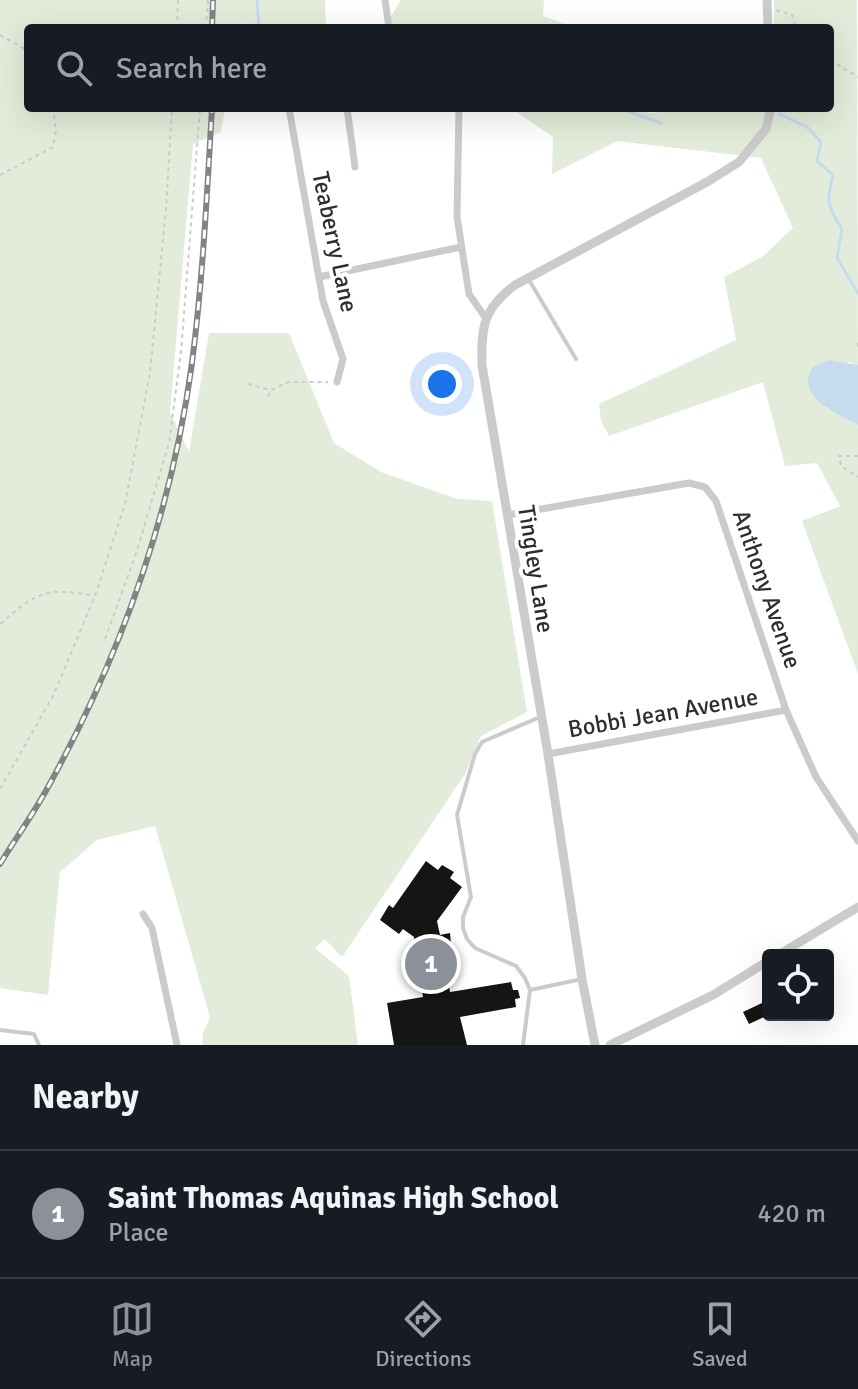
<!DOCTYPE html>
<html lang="en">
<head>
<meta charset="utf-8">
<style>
	:root { --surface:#171b24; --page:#242831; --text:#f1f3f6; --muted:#9ea1a6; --line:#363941; --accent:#8c9099 }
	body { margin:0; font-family:Signika,sans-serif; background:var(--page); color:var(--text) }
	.controls { position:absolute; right:24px; bottom:24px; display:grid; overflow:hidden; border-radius:8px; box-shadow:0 8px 32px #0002 }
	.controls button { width:72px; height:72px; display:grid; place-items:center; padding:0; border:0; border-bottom:2px solid var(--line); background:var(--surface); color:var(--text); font:40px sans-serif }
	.you { position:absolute; left:442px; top:384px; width:28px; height:28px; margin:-20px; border:6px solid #fff; border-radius:50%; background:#1a73e8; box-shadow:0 0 0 12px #1a73e833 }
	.badge { display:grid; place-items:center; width:52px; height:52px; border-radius:50%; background:var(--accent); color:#fff; font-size:26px; font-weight:700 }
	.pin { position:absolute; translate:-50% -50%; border:4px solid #fff; box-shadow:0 2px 8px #0006 }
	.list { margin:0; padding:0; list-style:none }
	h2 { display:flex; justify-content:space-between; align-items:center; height:104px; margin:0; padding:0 32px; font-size:34px }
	h2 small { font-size:26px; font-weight:400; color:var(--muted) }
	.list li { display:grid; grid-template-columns:52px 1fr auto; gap:24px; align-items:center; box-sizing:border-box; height:128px; padding:0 32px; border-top:2px solid var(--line) }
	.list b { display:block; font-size:30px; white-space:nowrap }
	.list p { margin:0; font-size:26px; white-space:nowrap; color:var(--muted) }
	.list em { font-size:26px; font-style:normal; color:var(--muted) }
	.icon { flex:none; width:44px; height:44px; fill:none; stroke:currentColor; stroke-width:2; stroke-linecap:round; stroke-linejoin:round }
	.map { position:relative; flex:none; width:858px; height:1045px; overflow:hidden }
	.search { position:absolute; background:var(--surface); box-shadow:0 8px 32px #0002; left:24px; right:24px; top:24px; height:88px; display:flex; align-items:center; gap:20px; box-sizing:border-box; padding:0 28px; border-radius:8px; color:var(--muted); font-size:30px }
	.sheet { height:232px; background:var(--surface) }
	nav { display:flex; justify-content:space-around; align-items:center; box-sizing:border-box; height:112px; border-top:2px solid var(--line); background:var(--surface); font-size:22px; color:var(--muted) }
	nav a { display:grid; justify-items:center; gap:4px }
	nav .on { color:var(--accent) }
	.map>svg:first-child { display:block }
	.green { fill:#e3ecda }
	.water { fill:#c5dced }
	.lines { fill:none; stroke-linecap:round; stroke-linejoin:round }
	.stream { stroke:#c5dced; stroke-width:3 }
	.building { fill:#151515 }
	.path { stroke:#cbcbcb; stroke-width:2; stroke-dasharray:4 4; stroke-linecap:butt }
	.service { stroke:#cbcbcb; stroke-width:4 }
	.minor { stroke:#cbcbcb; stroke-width:7 }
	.tertiary { stroke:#cbcbcb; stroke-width:9 }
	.rail-casing { stroke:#838383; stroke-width:6 }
	.rail { stroke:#fff; stroke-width:3; stroke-dasharray:9; stroke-linecap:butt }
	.labels { text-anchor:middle; stroke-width:8; stroke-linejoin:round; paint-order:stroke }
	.street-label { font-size:24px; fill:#2e2e2e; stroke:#fff }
</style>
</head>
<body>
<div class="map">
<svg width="858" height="1045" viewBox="0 0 858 1045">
	<rect width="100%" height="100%" fill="#fff"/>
	<path class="green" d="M 0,0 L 325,0 L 326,28 L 256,28 L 241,23 L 240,28 L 28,28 L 28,108 L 225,108 L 221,132 L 193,144 L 170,412 L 189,452 L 209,333 L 289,333 L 334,443 L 381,472 L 457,499 L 492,501 L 527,712 L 481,736 L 465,774 L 342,957 L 325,939 L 315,948 L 349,976 L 358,1045 L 202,1045 L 203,1033 L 210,1017 L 155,826 L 97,840 L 60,872 L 48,995 L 0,988 Z
		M 401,0 L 544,0 L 543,16 L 577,28 L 384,28 Z
		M 774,0 L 857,0 L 858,365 L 848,362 L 825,407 L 858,425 L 858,674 L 802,521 L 840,506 L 817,463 L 785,466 L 763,382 L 609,436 L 601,421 L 599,404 L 736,340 L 724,277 L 762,257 L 793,228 L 761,158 L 617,141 L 552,174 L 553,137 L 518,113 L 516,108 L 640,108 L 649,113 L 723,108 L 830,108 L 830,28 L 774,28 Z"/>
	<path class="water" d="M 828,360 L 858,365 L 858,425 C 838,414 793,396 813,367 Z"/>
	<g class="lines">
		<path class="stream" d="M 257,0 L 259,28
			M 619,108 L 661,123
			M 779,114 L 807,127 L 821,142 L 817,161 L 833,175 C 827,201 826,205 842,229 L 837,258 L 858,293"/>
	</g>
	<path class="building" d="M 426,861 L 438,870 L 442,865 L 454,872 L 450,878 L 462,887 L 437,921 L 440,935 L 450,933 L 451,944 L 442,945 L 450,992 L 511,982 L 513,990 L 518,990 L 520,998 L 515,999 L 516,1007 L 460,1017 L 467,1045 L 394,1045 L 387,1003 L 423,997 L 414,937 L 403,929 L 399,934 L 380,920 L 389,905 L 393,908 Z
		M 762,1003 L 768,1015 L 749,1024 L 743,1012 Z"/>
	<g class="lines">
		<path class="path" d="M 776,10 L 792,15 L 796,28
			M 177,28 L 178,0
			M 206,28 L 208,0
			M 0,35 L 22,47 L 28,53
			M 830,60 L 858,77
			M 0,175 L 53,147 L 56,131 L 53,108
			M 858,343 L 858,349
			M 248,384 L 270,390
			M 268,397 L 271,390 L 289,382 L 328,382
			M 858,456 L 839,456 L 841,466 L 858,477
			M 0,624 C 36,593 45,586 94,596
			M 105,639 L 137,551 L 169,443 L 181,352 L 200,108
			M 0,789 L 53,696 L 95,596 L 125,504 L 150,373 L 166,209 L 172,108"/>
		<path class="service" d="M 529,280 L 576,359
			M 530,990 L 582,979
			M 0,1030 L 34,1034 L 39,1045
			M 523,1045 L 530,990 L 525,978 L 516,966 L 475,948 L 467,939 L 463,928 L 463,917 L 471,897 L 457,815 L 475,754 L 482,742 L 540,717"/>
		<path class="minor" d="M 385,0 L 389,28
			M 289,108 L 323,301 L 343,359 L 337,382
			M 347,108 L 355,167
			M 459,108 L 457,217 L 469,294 L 485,317
			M 319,277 L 461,247
			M 507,515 L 689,483 L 705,487 L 716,501 L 786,710 L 816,777 L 858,841
			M 548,754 L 786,710
			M 143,914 L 152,928 L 177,1045"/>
		<path class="tertiary" d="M 767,0 L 768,28
			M 778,955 L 858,907
			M 595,1045 L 582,979 L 548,754 L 482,365 C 481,327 483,309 515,285 L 707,182 L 739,162 L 766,129 L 771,108
			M 610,1045 L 713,995 L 768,961"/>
		<defs>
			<path id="rail" d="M 212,28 L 213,0
				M 0,864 C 16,838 34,813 48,787 C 121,655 172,511 192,363 C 203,278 207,193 212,108"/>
		</defs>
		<use href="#rail" class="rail-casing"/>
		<use href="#rail" class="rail"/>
	</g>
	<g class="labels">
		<g class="street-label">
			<text transform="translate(335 242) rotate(78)" y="8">Teaberry Lane</text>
			<text transform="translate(536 569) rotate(81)" y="8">Tingley Lane</text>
			<text transform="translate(767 589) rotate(71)" y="8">Anthony Avenue</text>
			<text transform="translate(663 713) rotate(-10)" y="8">Bobbi Jean Avenue</text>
		</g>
	</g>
</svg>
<div class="controls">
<button><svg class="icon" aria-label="locate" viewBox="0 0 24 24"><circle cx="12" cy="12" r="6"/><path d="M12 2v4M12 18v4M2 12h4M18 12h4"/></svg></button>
</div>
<div class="you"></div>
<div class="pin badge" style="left:431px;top:964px">1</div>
<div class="search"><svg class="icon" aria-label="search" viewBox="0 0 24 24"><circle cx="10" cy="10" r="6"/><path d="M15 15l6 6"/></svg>Search here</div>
</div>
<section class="sheet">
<h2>Nearby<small></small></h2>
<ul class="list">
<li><span class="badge">1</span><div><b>Saint Thomas Aquinas High School</b><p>Place</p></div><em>420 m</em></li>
</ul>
</section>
<nav>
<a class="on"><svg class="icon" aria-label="map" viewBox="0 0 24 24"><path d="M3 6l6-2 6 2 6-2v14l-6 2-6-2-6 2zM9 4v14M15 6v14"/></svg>Map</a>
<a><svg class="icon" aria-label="directions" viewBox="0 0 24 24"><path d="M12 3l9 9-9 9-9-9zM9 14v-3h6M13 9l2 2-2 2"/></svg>Directions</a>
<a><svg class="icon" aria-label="saved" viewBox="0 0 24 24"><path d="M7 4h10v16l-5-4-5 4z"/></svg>Saved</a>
</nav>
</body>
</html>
